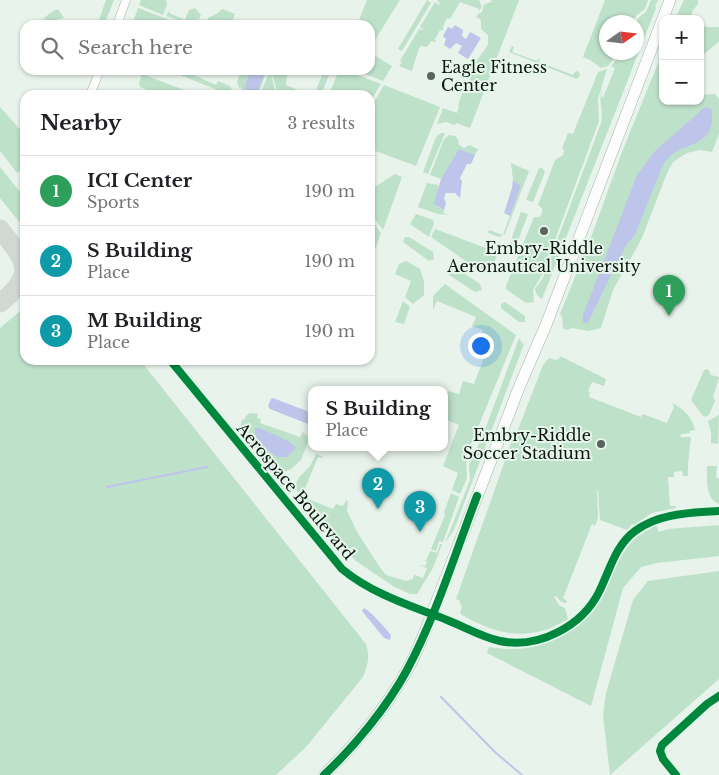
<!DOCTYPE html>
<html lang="en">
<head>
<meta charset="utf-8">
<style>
	:root { --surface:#fff; --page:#f6f6f6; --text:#202124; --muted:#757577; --line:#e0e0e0; --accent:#d93025 }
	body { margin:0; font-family:"Libre Baskerville",serif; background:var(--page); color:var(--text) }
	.controls { position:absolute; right:15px; top:15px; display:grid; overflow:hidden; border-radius:10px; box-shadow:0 1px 4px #0004 }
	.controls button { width:45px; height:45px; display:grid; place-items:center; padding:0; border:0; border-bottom:1px solid var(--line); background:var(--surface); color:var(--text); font:25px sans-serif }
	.compass { position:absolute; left:599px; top:15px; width:45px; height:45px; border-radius:50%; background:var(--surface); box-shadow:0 1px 4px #0004; rotate:76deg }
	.you { position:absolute; left:480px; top:345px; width:18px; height:18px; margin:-12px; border:4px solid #fff; border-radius:50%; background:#1a73e8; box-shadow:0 0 0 8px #1a73e833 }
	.badge { display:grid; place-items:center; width:32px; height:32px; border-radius:50%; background:var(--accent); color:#fff; font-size:16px; font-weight:700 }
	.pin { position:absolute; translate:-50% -41px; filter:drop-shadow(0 1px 2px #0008) }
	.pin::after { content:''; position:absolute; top:26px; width:18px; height:15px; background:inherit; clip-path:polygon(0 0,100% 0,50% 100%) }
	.popup { position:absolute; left:308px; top:386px; width:140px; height:65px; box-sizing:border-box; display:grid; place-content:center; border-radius:10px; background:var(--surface); filter:drop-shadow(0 1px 4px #0005); font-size:16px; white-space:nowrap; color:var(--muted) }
	.popup b { font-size:19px; color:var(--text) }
	.popup::after { content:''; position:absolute; left:50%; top:100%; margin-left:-10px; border:10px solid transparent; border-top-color:var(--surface) }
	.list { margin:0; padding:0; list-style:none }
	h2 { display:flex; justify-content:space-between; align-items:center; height:65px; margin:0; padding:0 20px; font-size:21px }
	h2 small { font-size:16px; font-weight:400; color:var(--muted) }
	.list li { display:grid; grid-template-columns:32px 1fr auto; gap:15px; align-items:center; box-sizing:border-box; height:70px; padding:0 20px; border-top:1px solid var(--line) }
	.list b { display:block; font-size:19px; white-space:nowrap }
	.list p { margin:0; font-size:16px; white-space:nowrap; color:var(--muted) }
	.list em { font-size:16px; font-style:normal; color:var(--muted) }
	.icon { flex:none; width:28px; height:28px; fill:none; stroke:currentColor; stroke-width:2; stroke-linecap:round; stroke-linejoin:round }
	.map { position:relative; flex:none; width:719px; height:775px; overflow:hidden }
	.search { position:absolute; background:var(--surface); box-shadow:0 1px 4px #0004; left:20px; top:20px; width:355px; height:55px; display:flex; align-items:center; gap:12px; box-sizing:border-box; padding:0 18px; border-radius:15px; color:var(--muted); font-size:19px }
	.panel { position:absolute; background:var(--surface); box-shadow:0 1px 4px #0004; left:20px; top:90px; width:355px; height:275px; border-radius:15px }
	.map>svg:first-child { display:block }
	.green { fill:#bee1ca }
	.water { fill:#bdc6ea }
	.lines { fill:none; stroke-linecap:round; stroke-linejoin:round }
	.stream { stroke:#bdc6ea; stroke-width:2 }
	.taxiway { stroke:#d1d8d3; stroke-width:19 }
	.minor-casing { stroke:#aab3ad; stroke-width:9 }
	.secondary-casing { stroke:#aab3ad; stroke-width:12 }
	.minor { stroke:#fcfdfc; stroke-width:8 }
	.secondary { stroke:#fcfdfc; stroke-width:11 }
	.cycleway-casing { stroke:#e4f7ea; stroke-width:11 }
	.cycleway { stroke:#00873e; stroke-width:8 }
	.poi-dot { fill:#5a635d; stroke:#e4f7ea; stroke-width:2 }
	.labels { text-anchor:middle; stroke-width:4; stroke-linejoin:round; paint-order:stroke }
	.poi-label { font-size:16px; fill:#0e1511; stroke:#e4f7ea; text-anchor:start }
	.street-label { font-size:16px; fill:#0e1511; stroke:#e4f7ea }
</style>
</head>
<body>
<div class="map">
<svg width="719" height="775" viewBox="0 0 719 775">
	<rect width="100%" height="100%" fill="#e8f3eb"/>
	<path class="green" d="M 106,0 L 114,0 L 104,25 L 97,25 Z
		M 141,0 L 166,0 L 167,5 L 163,15 L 139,5 Z
		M 367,0 L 400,0 L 370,48 L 370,25 L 357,25 Z
		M 427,0 L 431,3 L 402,51 L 398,49 Z
		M 437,0 L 479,0 L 482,7 L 478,12 L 479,9 L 460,2 L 450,19 L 447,18 L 443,27 L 444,28 L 442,31 L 440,30 L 435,39 L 436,42 L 431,41 L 427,47 L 421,46 L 419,48 L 412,71 L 399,66 L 402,62 L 400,61 L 419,29 L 424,30 L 420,27 L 435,2 L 439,5 L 440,4 Z
		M 491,0 L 519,0 L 470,128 L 456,123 L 455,125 L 446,122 L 437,124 L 443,108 L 457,113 L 459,106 L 458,105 L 466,82 L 468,83 L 471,77 L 465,73 L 465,68 L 475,63 L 488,45 L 488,35 L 481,29 L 481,20 L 476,17 L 477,15 L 482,12 L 484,4 L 492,2 Z
		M 605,0 L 648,0 L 645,9 L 636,16 L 633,22 L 606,22 L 606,52 L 618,53 L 608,66 L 601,68 L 590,60 L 583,57 Z
		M 651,0 L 658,0 L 655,6 L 656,8 L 542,299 L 537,295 L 535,289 L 543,278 L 601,123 C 604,108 597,102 603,85 L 601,96 L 603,98 L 615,68 L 611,66 L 622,53 L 636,52 L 636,22 L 639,17 L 646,12 Z
		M 684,0 L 698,0 L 698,4 L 693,10 L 689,19 L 675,19 Z
		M 138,8 L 183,25 L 132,25 Z
		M 171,8 L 169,13 L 185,20 L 189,10 L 195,8 L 201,15 L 199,19 L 188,23 L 166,16 Z
		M 58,9 L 64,18 C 54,19 49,25 40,25 C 44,17 49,13 58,9 Z
		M 222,9 L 235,14 L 231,25 L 209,25 L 207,22 L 208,18 L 218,13 Z
		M 700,23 L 706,27 L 719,27 L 719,41 L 700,58 Z
		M 512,46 L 514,47 L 512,52 L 537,61 L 540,57 L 539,62 L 573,75 L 576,71 L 579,72 L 580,76 L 577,79 L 509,52 Z
		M 663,51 L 663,71 L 661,80 L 663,85 L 663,101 L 700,101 L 700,95 L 715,94 L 719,99 L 719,134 L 712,152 L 700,150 L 687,153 L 673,162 L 667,173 L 642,238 L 613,290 L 601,328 L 588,331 L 572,328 L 566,330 L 563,328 L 562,316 L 560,314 L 589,243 L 622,152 Z
		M 371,53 L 392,66 L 383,81 L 360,72 L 361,70 L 370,70 Z
		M 607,69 L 598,99 L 599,121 L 542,275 L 533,290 L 534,302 L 526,303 L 506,289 L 506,286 L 534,217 L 539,217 L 542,214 L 542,208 L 538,205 L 555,160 L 563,155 L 564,150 L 562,148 L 568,133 L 573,134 L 598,72 Z
		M 179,70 L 183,70 L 216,85 L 218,81 L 230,86 L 234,95 L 230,95 L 180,75 L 181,71 Z
		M 245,70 L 267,70 L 258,95 L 244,95 L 241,87 L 239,88 L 237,82 L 241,71 L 244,72 Z
		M 270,70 L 276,95 L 260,95 Z
		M 271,70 L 287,75 L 286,85 L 310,95 L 278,95 Z
		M 324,70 L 331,70 L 321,95 L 316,95 L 315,93 Z
		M 339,70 L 344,70 L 381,84 L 370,102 L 370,95 L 344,94 L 332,95 L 330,92 Z
		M 142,74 L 197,95 L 159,95 L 140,87 L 139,83 Z
		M 384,85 L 440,107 L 416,166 L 370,149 L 370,109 Z
		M 0,107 L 25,135 L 25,166 L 17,173 L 0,151 Z
		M 441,133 L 445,133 L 428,174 L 423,172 L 436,137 Z
		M 449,135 L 455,136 L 458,139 L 459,145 L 464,148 L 469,145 L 478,149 L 475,155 L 459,150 L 441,179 L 430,175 L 444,139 Z
		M 511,163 L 529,171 L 505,234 L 499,237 L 488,233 L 489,230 L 503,235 L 521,186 L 513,180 Z
		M 0,167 L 25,198 L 25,229 L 0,198 Z
		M 539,168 L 542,168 L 545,172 L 533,202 L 526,200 Z
		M 395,174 L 402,177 L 383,230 L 370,213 L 370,190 Z
		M 427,183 L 438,185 L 438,207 L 444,210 L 443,213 L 449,215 L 438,214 L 418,207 Z
		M 521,212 L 528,214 L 519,238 L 516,242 L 513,242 L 512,237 Z
		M 416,214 L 433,220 L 434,223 L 429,237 L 410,224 Z
		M 370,218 L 381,233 L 375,250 L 370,248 Z
		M 435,229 L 494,251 L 499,251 L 491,269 L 483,273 L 431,237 Z
		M 405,237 L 409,237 L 433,252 L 434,259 L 429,261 L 403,242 Z
		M 406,261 L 420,269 L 424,281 L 424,295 L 413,304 L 405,297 L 411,281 L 395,274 L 399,264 Z
		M 451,267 L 455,267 L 480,284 L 482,290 L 475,292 L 449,275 L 448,270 Z
		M 445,284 L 516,335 L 470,447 L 466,459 L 467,478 L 460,494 L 452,490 L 458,473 L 443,466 L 459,425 L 444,419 L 444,401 L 448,391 L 459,394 L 463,381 L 474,384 L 489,344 L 479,340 L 483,330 L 472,326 L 476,317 L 437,301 L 433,310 L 433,296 Z
		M 403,301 L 410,307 L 404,324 L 395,322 Z
		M 505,302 L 525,316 L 525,322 L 519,322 L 501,308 L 501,304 Z
		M 25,307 L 25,360 L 140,360 L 366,644 C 370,657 368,665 363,677 L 306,747 L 276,775 L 0,775 L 0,328 Z
		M 519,338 L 522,343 L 524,344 L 454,530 L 445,543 L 470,480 L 469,466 L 486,427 Z
		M 560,356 L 606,379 L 604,386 L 592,382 L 588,391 L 590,392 L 589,397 L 641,417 L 643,414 L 667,423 L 674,407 L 672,403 C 684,409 692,417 695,430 L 690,431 L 690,433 L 681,434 L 680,437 L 691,437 L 688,463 L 688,476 L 683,476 L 682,471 L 674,472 L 674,477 L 668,477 L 670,506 L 676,506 L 676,508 L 652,513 L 634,525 L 632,524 L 627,530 L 600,520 L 598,490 L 597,490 L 598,518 L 595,526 L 592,524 L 563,598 L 567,601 L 566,603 L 561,602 L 556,596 L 554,597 L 559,605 L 565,608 L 568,619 C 531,642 499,636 462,615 L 460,613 L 462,607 L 459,600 L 456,599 L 515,432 L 517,432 L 543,365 L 549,358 L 555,360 L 559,359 Z
		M 708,369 L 711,375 L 719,377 L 719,378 L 713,397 L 715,401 L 709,415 L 704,417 L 691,400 L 704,370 Z
		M 250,413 L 258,414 L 257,418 L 261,419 L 260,423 L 300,437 L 303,432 L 307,436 L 308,442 L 301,460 L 291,469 L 284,472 L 277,472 L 271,469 L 255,448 L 255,445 L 252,445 L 240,428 L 242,420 L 245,419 L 246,416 Z
		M 719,415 L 718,444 L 711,443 L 711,433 L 708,421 Z
		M 316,454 L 322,456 L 323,458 L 318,457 L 304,491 L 309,494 L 308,499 L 333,509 L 336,504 L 343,506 L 346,500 L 348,501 L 347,511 L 357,532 L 379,566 L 386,575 L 406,581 L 413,579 L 413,576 L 415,575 L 423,578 L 427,568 L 419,565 L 425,566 L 427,562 L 421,559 L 426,561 L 430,551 L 437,553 L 440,544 L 442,544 L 433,568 L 417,594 L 410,594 L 393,586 L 356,561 L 342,548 L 297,491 C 293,478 303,475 310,466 C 312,462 314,458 316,454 Z
		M 707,466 L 717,466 L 716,477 L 719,479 L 719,504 C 705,498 707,480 707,466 Z
		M 451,493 L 459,497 L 443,542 L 439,541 L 436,551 L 431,549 L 445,515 L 444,512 Z
		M 656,525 L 659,532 L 668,529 L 719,525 L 719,556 L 657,563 L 641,567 L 623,588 L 591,706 L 487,653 L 489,647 C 496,648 504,649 511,649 C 547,649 583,630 601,600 C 612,580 617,556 634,540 C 640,534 649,530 656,525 Z
		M 719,571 L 719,679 L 610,775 L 603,715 L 606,693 L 633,600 L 648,581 Z"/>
	<path class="water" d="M 455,25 L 463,30 L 462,36 L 466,39 L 470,32 L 481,38 L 468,59 L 458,53 L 462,46 L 456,43 L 450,49 L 444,45 L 446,39 L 443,36 L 448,27 L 452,29 Z
		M 251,70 L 266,70 L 256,95 L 247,94 L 245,85 Z
		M 705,107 L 710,108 C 713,112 712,114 712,119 C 712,141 693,143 678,151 C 670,155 666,160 662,167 L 635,235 L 627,244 L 610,277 L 588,323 L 583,323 L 583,315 L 637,175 L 655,151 Z
		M 459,149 L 475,155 L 471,164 L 467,164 L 460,178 L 462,181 L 460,198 L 455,193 L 446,193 L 444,198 L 446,203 L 444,210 L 434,204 L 441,179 Z
		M 513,180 L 521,186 L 510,216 L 504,213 L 512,188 Z
		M 273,398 L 312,413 L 312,423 L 308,424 L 270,409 L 268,406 L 271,399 Z
		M 255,428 L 260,428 L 290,442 L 296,448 L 287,457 L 277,457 C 267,451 253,440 255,428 Z
		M 364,608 C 375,615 382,625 391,635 L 390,640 L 384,638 L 362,611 Z"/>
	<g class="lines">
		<path class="stream" d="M 107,487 L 207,467
			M 441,697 L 496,753 L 522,775"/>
		<path class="taxiway" d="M 0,229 C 26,261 37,274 0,303"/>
		<defs>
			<path id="minor" d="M 117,25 L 126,0
				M 90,95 L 100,70
				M 170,360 L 342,569 C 372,594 411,606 447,620 C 465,627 482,637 500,641 C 539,649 582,626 599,592 C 610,570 615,546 635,531 C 659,513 690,513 719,511
				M 676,775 L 663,759 L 660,751 L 662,745 L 707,704 L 719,696"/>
			<path id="secondary" d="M 324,775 C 355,745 385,709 406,672 C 416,655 423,637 430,619 L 520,385 L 546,325 L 670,0"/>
		</defs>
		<use href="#minor" class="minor-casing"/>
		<use href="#secondary" class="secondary-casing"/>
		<use href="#minor" class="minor"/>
		<use href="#secondary" class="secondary"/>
		<defs>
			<path id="cycleway" d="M 170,360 L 342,569 C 372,594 411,606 447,620 C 465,627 482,637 500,641 C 539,649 582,626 599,592 C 610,570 615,546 635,531 C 659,513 690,513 719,511
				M 324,775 C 355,746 387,707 407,670 C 436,616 455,554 477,496
				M 676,775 L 663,759 L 660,751 L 662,745 L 707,704 L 719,696"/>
		</defs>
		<use href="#cycleway" class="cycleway-casing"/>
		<use href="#cycleway" class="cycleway"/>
	</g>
	<g class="poi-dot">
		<circle cx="431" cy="76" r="5"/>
		<circle cx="544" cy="231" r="5"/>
		<circle cx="601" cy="444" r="5"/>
	</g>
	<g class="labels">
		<g class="poi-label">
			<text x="441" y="73">Eagle Fitness<tspan x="441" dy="18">Center</tspan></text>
			<text x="544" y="254" text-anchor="middle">Embry-Riddle<tspan x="544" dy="18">Aeronautical University</tspan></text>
			<text x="591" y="441" text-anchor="end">Embry-Riddle<tspan x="591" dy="18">Soccer Stadium</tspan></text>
		</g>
		<g class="street-label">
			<text transform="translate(296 491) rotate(50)" y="6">Aerospace Boulevard</text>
		</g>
	</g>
</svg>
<div class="controls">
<button>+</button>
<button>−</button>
</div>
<svg class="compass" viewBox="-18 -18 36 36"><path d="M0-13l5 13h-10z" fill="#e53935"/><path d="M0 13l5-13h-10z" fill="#757577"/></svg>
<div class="you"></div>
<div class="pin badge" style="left:669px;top:316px;background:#2e9e5b">1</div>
<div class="pin badge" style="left:378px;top:509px;background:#0f9aa8">2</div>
<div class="popup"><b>S Building</b>Place</div>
<div class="pin badge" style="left:420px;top:532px;background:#0f9aa8">3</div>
<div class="search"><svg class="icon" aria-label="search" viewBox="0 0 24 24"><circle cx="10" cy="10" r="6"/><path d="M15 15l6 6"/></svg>Search here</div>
<section class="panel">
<h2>Nearby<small>3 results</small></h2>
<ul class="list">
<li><span class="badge" style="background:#2e9e5b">1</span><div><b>ICI Center</b><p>Sports</p></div><em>190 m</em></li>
<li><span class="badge" style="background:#0f9aa8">2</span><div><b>S Building</b><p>Place</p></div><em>190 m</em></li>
<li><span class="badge" style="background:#0f9aa8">3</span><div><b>M Building</b><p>Place</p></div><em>190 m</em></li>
</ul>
</section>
</div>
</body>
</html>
